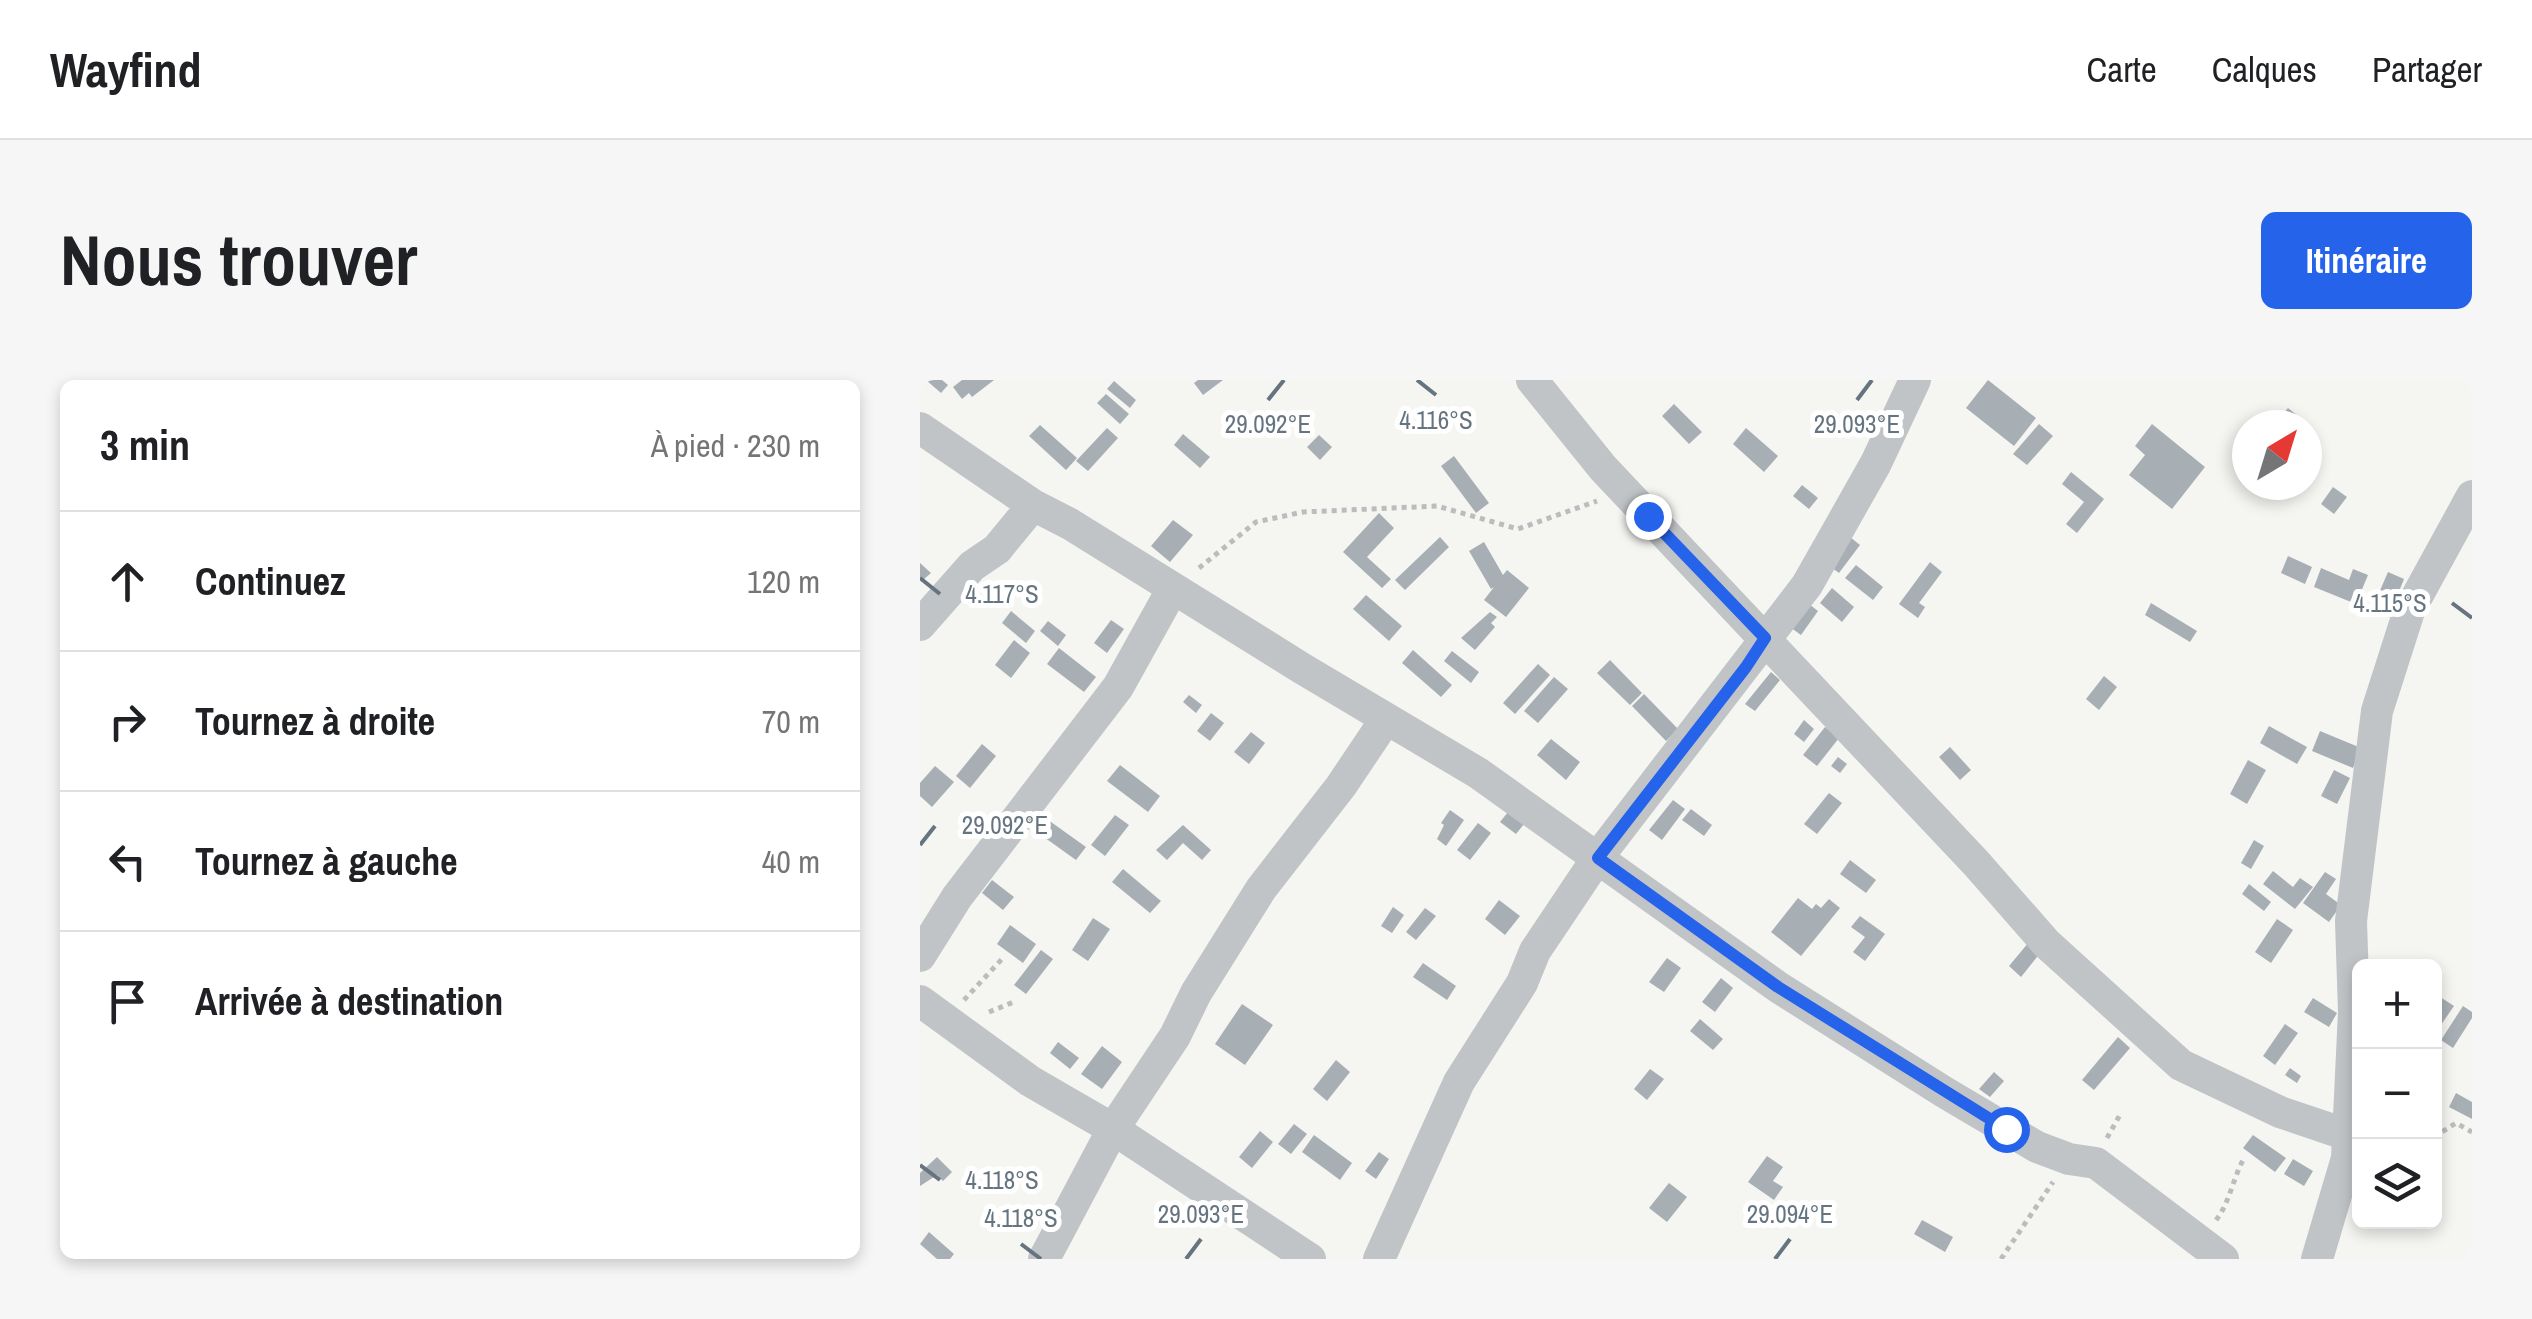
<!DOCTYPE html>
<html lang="fr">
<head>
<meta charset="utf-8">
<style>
	:root { --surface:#fff; --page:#f6f6f6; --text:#202124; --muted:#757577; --line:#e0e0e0; --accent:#2563eb }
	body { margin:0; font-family:"Archivo Narrow",sans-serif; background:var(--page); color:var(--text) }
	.controls { position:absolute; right:30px; bottom:30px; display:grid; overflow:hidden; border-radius:15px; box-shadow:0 5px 15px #0003 }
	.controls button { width:90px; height:90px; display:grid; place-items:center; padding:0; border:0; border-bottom:2px solid var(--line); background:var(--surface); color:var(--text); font:50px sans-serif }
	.compass { position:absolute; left:1312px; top:30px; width:90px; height:90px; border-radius:50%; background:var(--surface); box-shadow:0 5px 15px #0003; rotate:38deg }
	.stop { position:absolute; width:30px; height:30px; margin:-22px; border:8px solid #2563eb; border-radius:50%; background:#fff }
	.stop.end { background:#2563eb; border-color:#fff; box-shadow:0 2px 10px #0008 }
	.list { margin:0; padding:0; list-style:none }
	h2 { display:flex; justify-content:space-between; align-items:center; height:130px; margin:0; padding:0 40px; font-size:42px }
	h2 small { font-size:32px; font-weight:400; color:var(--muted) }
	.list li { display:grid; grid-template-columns:65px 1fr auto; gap:30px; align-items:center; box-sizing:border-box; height:140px; padding:0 40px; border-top:2px solid var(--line) }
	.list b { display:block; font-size:38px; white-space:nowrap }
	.list em { font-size:32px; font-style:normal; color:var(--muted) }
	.icon { flex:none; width:55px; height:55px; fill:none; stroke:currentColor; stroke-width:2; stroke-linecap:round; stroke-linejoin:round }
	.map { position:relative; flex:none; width:1552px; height:879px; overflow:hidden; border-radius:15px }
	header { display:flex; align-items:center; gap:60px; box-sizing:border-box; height:140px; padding:0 50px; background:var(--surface); border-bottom:2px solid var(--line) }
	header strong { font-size:48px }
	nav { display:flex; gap:55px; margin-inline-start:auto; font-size:35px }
	.intro { display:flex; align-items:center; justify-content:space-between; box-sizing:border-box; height:240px; padding:0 60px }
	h1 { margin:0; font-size:70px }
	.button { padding:25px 45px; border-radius:15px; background:var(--accent); color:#fff; font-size:35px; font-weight:700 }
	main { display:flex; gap:60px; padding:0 60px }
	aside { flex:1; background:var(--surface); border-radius:15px; box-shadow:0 5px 15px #0003 }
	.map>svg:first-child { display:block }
	.building { fill:#a8afb4 }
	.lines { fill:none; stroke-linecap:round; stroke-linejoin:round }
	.path { stroke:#babcbe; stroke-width:5; stroke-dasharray:5 5; stroke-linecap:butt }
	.minor { stroke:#c0c4c7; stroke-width:32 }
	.route { stroke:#2563eb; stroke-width:12 }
	.ticks { fill:none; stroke:#667480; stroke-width:4 }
	.ticks-label { font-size:25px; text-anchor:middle; fill:#667480; stroke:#fff; stroke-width:10; stroke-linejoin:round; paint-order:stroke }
</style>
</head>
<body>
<header>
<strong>Wayfind</strong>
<nav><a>Carte</a><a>Calques</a><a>Partager</a></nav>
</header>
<div class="intro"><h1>Nous trouver</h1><a class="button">Itinéraire</a></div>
<main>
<aside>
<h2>3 min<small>À pied · 230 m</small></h2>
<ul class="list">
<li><svg class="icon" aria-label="ahead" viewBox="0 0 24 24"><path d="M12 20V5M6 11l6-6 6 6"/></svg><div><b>Continuez</b></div><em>120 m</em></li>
<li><svg class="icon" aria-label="right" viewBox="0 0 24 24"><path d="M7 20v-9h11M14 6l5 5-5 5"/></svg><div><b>Tournez à droite</b></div><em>70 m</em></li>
<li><svg class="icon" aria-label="left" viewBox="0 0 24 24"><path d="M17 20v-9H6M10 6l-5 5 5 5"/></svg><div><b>Tournez à gauche</b></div><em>40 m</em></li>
<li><svg class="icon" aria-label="arrive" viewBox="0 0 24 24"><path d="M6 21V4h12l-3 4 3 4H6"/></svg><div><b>Arrivée à destination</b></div></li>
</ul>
</aside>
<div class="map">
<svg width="1552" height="879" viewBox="0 0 1552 879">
	<rect width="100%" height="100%" fill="#f5f5f2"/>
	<path class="building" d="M 6,0 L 22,0 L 28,5 L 21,13 Z
		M 42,0 L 74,0 L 52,17 L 49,13 L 42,19 L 33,7 Z
		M 278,0 L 303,0 L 283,15 L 274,3 Z
		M 1068,0 L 1116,38 L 1094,66 L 1046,28 Z
		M 194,1 L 216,20 L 210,28 L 187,9 Z
		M 186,14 L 209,34 L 200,44 L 177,23 Z
		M 754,24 L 782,52 L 769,64 L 742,36 Z
		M 1368,28 L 1384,41 L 1381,45 L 1354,45 Z
		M 1119,44 L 1133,56 L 1107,85 L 1093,74 Z
		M 1232,44 L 1285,87 L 1252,129 L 1209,95 L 1225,75 L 1215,66 Z
		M 120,45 L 157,78 L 146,90 L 109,56 Z
		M 187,48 L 198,58 L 168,91 L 156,81 Z
		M 826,48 L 858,76 L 844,92 L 813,64 Z
		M 263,54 L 290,77 L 280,88 L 254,65 Z
		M 399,55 L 412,67 L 400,80 L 387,67 Z
		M 534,76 L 569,123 L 556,133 L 521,86 Z
		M 1151,92 L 1184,119 L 1157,153 L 1146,144 L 1164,122 L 1142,104 Z
		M 882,105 L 898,118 L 889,129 L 873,116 Z
		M 1413,107 L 1427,117 L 1414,134 L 1401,124 Z
		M 459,133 L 474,148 L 447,177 L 471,199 L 462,208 L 423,172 Z
		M 253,140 L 273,155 L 250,182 L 231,166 Z
		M 520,157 L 529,167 L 485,210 L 475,200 Z
		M 930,157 L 940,165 L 919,193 L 908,185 Z
		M 564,162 L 583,195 L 587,190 L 609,208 L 586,237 L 564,220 L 574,207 L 571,209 L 549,171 Z
		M 1368,176 L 1392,187 L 1385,204 L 1361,193 Z
		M 1010,182 L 1022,192 L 999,223 L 1005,227 L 998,238 L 979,224 Z
		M 0,183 L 11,193 L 3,200 L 0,198 Z
		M 936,185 L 963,207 L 953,220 L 925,198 Z
		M 1401,188 L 1429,200 L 1433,189 L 1448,195 L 1436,224 L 1394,207 Z
		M 1468,192 L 1484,199 L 1472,229 L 1455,222 Z
		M 912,208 L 934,227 L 922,242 L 900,223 Z
		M 446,215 L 482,246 L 469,261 L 433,229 Z
		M 885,221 L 898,231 L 881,255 L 867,245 Z
		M 1231,223 L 1277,251 L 1270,262 L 1225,235 Z
		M 91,231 L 115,251 L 106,263 L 82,243 Z
		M 570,232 L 577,237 L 571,243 L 575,247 L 555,270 L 541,258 Z
		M 191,240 L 204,249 L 187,273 L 174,263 Z
		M 128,241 L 146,255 L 138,266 L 120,251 Z
		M 94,260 L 110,273 L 91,298 L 75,285 Z
		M 139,268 L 176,297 L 164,312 L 127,284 Z
		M 493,270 L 532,305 L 521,317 L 482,283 Z
		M 532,271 L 559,292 L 551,303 L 524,281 Z
		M 690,280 L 722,313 L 710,325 L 677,293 Z
		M 618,284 L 630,295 L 595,334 L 583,323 Z
		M 851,292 L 860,300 L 835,331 L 825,324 Z
		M 1184,296 L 1197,307 L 1179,330 L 1166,319 Z
		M 634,297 L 648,309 L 618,343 L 604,331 Z
		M 724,314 L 758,349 L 746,361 L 712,326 Z
		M 269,315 L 282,325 L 276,333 L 263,322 Z
		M 291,333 L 304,343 L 290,361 L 277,351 Z
		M 884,340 L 894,349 L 884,362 L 874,354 Z
		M 1349,346 L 1387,367 L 1377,384 L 1340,363 Z
		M 905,347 L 919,358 L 897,386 L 883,375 Z
		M 1400,351 L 1441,368 L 1433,388 L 1392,371 Z
		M 331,352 L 345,363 L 329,384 L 314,372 Z
		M 631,359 L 660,382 L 646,400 L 617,375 Z
		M 62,364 L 76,376 L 50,408 L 36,396 Z
		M 1030,367 L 1051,390 L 1040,400 L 1019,377 Z
		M 918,377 L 927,384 L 920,393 L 911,386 Z
		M 1328,380 L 1346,390 L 1327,424 L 1310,414 Z
		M 200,385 L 240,416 L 228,432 L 187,401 Z
		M 15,386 L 34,402 L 12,427 L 0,416 L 0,403 Z
		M 1414,390 L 1430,398 L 1417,424 L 1401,416 Z
		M 909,413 L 922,423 L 897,454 L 884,444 Z
		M 753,420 L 765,429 L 742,460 L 729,450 Z
		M 771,429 L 792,445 L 784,456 L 762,440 Z
		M 530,430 L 544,440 L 526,466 L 517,459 L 524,445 L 521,443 Z
		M 588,432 L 604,444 L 596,454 L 580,442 Z
		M 195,435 L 209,445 L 185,476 L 171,465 Z
		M 124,437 L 166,467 L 156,480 L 114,450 Z
		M 558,443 L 571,453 L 550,480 L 537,470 Z
		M 263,445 L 291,470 L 282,480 L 263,463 L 247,480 L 236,470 Z
		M 1334,460 L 1344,466 L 1331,489 L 1321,483 Z
		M 930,480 L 956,500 L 946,513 L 920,494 Z
		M 203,489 L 241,521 L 230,533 L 192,502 Z
		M 1353,491 L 1373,507 L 1380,498 L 1393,507 L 1375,529 L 1343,504 Z
		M 1405,492 L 1416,499 L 1406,514 L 1421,525 L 1409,542 L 1383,523 Z
		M 72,500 L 94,517 L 83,530 L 62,513 Z
		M 1329,504 L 1351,522 L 1344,531 L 1322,514 Z
		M 878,518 L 892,529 L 896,524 L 901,528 L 909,519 L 920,528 L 881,576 L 851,552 Z
		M 579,520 L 600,536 L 585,555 L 565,539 Z
		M 473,527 L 484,535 L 472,553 L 461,546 Z
		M 505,528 L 516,536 L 496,560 L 486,552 Z
		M 940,536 L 965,554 L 945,581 L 933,572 L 945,557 L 931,547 Z
		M 173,538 L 190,549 L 168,581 L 152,570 Z
		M 1357,539 L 1373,550 L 1351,583 L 1335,572 Z
		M 90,545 L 116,564 L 103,583 L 77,564 Z
		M 1109,562 L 1121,572 L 1101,597 L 1089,586 Z
		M 121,570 L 133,579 L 106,614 L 94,605 Z
		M 747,578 L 761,588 L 744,612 L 729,602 Z
		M 503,583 L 536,606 L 527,620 L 493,597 Z
		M 801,598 L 813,608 L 795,632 L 782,622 Z
		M 1514,613 L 1534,626 L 1514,655 Z
		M 1393,618 L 1417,633 L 1409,647 L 1384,632 Z
		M 322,624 L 353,645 L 325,685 L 295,664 Z
		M 1543,626 L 1552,632 L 1552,638 L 1533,668 L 1521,660 Z
		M 780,639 L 803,659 L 793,670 L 770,651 Z
		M 1365,644 L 1378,653 L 1355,685 L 1343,676 Z
		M 1198,657 L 1210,668 L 1174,710 L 1162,700 Z
		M 138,662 L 159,678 L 150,689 L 130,673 Z
		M 182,666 L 202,682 L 182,709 L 161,694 Z
		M 416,680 L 430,692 L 407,721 L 393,709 Z
		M 1370,688 L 1381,696 L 1377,703 L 1365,695 Z
		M 730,689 L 744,699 L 727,720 L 714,709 Z
		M 1074,692 L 1084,701 L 1070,717 L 1059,709 Z
		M 1536,713 L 1552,722 L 1552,739 L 1529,727 Z
		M 374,744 L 387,754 L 371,774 L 358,764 Z
		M 340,751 L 353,762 L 332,788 L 319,777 Z
		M 394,755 L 432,783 L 420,800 L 382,772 Z
		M 1333,755 L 1366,778 L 1355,792 L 1323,768 Z
		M 459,772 L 469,779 L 456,799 L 445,791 Z
		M 847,776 L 863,787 L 853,801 L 863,807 L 854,820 L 828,802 Z
		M 17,777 L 32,792 L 23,801 L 17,795 L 0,806 L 0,793 Z
		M 1373,779 L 1393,791 L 1384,806 L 1364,794 Z
		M 749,803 L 767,817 L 747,842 L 729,828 Z
		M 1002,840 L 1033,857 L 1025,872 L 994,854 Z
		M 9,852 L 34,874 L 30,879 L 17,879 L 0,864 Z"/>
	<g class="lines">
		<path class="path" d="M 279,188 L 336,142 L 383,132 L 517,126 L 598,149 L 677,121
			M 44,620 L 82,579
			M 69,632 L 96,621
			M 1514,757 L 1536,743 L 1552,752
			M 1187,758 L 1201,733
			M 1296,840 C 1309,824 1313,799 1323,780
			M 1081,879 L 1133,802"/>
		<path class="minor" d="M 612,0 L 683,88 L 1056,483 L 1127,564 L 1261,685 L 1360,732 L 1428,755
			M 0,48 L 113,125 L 150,144 L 383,289 L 558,393 L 858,607 L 1024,712 L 1117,767 L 1149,779 L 1176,783 L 1303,879
			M 0,245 L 52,186 L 77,169 L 113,125
			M 0,576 L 37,517 L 198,307 L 253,208
			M 0,621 L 110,701 L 193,749 L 390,879
			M 124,879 L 193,749 L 255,656 L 276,613 L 341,509 L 421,406 L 466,339
			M 459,879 L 539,702 L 602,603 L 615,571 L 678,477 L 887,205 L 956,83 L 995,0
			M 1397,879 L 1427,778 L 1434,632 L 1431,541 L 1457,331 L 1489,231 L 1552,116"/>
	</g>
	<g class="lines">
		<path class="route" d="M 728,136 L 845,258 L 826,287 L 678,478 L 858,607 L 1086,749"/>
	</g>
	<path class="ticks" d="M 497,0 L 516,15M 348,20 L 364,0M 937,20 L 952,0M 0,198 L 20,214M 1532,223 L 1552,238M 0,465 L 15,446M 0,785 L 20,800M 101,864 L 121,879M 266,879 L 281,859M 855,879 L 870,859"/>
	<g class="ticks-label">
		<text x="516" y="49">4.116°S</text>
		<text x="937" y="53">29.093°E</text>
		<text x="348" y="53">29.092°E</text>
		<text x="82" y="223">4.117°S</text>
		<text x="1470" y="232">4.115°S</text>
		<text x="85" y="454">29.092°E</text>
		<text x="82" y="809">4.118°S</text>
		<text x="281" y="843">29.093°E</text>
		<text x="870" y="843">29.094°E</text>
		<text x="101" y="847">4.118°S</text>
	</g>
</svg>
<div class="controls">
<button>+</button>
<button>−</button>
<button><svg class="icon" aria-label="layers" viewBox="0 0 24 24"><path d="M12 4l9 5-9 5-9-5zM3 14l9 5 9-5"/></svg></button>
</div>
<svg class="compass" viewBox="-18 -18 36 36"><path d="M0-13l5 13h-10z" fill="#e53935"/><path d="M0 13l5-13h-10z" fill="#757577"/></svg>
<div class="stop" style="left:1086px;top:749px"></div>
<div class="stop end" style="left:728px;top:136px"></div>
</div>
</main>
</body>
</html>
